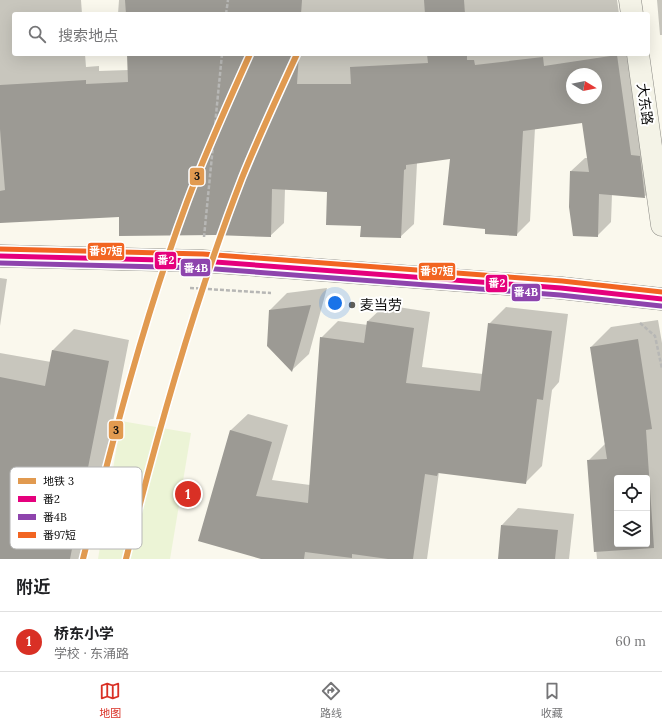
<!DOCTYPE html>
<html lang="zh">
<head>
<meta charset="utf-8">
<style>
	:root { --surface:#fff; --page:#f2f2f2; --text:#202124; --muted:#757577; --line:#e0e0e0; --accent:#d93025 }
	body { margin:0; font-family:Lora,"Noto Sans SC",serif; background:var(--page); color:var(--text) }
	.controls { position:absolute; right:12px; bottom:12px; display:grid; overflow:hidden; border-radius:4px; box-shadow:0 4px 16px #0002 }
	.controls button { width:36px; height:36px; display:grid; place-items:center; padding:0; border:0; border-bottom:1px solid var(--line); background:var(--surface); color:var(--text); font:20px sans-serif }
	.compass { position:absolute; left:566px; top:68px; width:36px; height:36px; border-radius:50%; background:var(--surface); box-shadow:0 4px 16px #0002; rotate:100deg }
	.you { position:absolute; left:335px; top:303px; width:14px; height:14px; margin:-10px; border:3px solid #fff; border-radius:50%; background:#1a73e8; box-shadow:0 0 0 6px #1a73e833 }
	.badge { display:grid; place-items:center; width:26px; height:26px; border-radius:50%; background:var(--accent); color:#fff; font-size:13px; font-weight:700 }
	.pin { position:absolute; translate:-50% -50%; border:2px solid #fff; box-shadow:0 1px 4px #0006 }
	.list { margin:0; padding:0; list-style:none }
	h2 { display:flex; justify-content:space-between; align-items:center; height:52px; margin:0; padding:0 16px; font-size:17px }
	h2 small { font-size:13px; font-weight:400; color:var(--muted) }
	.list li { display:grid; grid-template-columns:26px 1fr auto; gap:12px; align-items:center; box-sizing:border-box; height:60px; padding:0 16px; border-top:1px solid var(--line) }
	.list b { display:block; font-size:15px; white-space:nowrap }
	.list p { margin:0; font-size:13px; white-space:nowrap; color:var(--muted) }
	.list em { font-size:13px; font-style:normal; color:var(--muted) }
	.icon { flex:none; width:22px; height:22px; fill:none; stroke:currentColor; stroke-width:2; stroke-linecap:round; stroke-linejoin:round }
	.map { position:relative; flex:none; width:662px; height:559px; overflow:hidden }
	.search { position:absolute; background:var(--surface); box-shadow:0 4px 16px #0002; left:12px; right:12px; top:12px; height:44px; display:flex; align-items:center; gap:10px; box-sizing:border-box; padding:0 14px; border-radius:4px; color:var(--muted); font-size:15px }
	.sheet { height:112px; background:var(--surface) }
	nav { display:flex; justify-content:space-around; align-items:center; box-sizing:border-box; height:56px; border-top:1px solid var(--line); background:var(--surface); font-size:11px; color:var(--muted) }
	nav a { display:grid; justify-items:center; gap:2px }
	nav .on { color:var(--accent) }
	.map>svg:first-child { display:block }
	.pitch { fill:#ecf4d6 }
	.shadow { fill:#0003; fill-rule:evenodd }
	.building { fill:#9c9a94; fill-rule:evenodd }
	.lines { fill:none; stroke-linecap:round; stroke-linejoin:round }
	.secondary-casing { stroke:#898883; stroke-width:23 }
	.path { stroke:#b7b7b5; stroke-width:2.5; stroke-dasharray:4 2; stroke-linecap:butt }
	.secondary { stroke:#f4f3e7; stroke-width:22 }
	.bus-1-casing { stroke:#fff; stroke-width:8 }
	.bus-2-casing { stroke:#fff; stroke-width:8 }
	.bus-3-casing { stroke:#fff; stroke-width:8 }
	.bus-1 { stroke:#e5007d; stroke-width:5 }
	.bus-2 { stroke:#8e44ad; stroke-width:5 }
	.bus-3 { stroke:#f26522; stroke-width:5 }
	.metro-1-casing { stroke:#fff; stroke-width:9 }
	.metro-1 { stroke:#e19a50; stroke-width:6 }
	.poi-dot { fill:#5f5e5a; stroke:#fff; stroke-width:1.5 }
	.labels { text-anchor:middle; stroke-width:4; stroke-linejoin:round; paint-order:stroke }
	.street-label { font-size:14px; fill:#0b0b0b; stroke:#fff }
	.poi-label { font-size:14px; fill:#0b0b0b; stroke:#fff; text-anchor:start }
	.key { fill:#fff; stroke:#b6b6b6; stroke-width:1 }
	.key-label { font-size:11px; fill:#0b0b0b }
	.line-badge { stroke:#fff; stroke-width:1.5 }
	.badge-label { font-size:11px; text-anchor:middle; font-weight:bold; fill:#fff }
	.pale-badge-label { font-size:11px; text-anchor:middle; font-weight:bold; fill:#111 }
</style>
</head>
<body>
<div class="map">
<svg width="662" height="559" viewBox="0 0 662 559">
	<rect width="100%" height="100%" fill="#faf8ed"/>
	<path class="pitch" d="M 121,421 L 191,433 L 170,559 L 98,559 Z"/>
	<path class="shadow" d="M 0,0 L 81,0 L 82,14 L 14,14 L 14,54 L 85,54 L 86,67 L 99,66 L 99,71 L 129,70 L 128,54 L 632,54 L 659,183 L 645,196 L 612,194 L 611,222 L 597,236 L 571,171 L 585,158 L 588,158 L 583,122 L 535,128 L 530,221 L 516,235 L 486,228 L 451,158 L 417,163 L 414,224 L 400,237 L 362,225 L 328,191 L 285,189 L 284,223 L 270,236 L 120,216 L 0,222 ZM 572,74 L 596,74 L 596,98 L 572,98 Z
		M 119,0 L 617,0 L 619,14 L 118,14 Z
		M 657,0 L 662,0 L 662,35 L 660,35 Z
		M 0,278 L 7,279 L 0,326 Z
		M 327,288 L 309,354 L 292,370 L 270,310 L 287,293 Z
		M 385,305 L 430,312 L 422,367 L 483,374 L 489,324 L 506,307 L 568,314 L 559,382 L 552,390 L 542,466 L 525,483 L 439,472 L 427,559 L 265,559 L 200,540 L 231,430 L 248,414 L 288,425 L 272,480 L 310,485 L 321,338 L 338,321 L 368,325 L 368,321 Z
		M 658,320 L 662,343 L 662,559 L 597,559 L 588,461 L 605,444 L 591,347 L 611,327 ZM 617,478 L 647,478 L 647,544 L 617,544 Z
		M 74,329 L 129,340 L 86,559 L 0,559 L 0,353 L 51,362 L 53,350 Z
		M 518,508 L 574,514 L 569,559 L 499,559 L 502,525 Z"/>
	<path class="building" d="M 125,0 L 302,0 L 301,14 L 126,14 Z
		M 424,0 L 464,0 L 465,14 L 425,14 Z
		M 127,54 L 299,54 L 297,84 L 351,84 L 350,67 L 428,63 L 427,54 L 467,54 L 467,60 L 474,60 L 475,65 L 543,57 L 544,66 L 617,55 L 631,155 L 640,156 L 645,198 L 599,194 L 598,237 L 573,236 L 569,207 L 570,171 L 589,172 L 582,123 L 523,131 L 517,236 L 485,234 L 485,229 L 443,225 L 450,159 L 406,165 L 406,169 L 404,170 L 401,238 L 360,237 L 361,226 L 326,225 L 327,192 L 272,189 L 271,237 L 215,235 L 119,236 L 119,217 L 0,223 L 0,191 L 5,190 L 0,129 L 0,85 L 86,80 L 86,84 L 128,82 ZM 572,74 L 596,74 L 596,98 L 572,98 Z
		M 311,305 L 292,372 L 267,346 L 269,310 Z
		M 367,321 L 414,328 L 406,383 L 480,391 L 488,323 L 552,331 L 543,400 L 537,399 L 526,484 L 438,473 L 437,476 L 425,474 L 413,559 L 388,559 L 352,554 L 352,558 L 305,552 L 304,559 L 261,559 L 198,541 L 230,430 L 272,442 L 256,496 L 308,503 L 320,337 L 364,343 Z
		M 638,339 L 652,429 L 646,430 L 654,548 L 594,552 L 587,460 L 607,459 L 590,347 ZM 617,478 L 647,478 L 647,544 L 617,544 Z
		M 52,350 L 109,361 L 70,559 L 0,559 L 0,377 L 45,386 Z
		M 501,525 L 558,530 L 555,559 L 498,559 Z"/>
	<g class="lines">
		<defs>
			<path id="secondary" d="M 630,0 L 632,14
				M 638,54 L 662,225
				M 0,256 L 202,261 L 561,288 L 662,299"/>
		</defs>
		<use href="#secondary" class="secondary-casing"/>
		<path class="path" d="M 226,14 L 228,0
			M 204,237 L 222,54
			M 190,288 L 271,293
			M 640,323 L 655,336 L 662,369"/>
		<use href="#secondary" class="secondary"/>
		<defs>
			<path id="bus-1" d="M 0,256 L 202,261 L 561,288 L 662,299"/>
			<path id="bus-2" d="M 0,263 L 202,268 L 560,295 L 661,306"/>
			<path id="bus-3" d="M 0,249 L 203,254 L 562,281 L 662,292"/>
		</defs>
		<use href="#bus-1" class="bus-1-casing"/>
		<use href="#bus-2" class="bus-2-casing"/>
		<use href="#bus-3" class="bus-3-casing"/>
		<use href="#bus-1" class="bus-1"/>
		<use href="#bus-2" class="bus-2"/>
		<use href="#bus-3" class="bus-3"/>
		<defs>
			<path id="metro-1" d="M 83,559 C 113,439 144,318 187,202 C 206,151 228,103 250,54
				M 126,559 C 158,430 194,302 242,178 C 259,136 278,95 297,54"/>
		</defs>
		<use href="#metro-1" class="metro-1-casing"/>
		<use href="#metro-1" class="metro-1"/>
	</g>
	<circle class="poi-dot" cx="352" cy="305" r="4"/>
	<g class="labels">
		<g class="street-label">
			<text transform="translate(645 104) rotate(82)" y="5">大东路</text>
		</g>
		<g class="poi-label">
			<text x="360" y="310">麦当劳</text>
		</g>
	</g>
	<rect x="10" y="467" width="132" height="82" rx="6" class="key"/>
	<rect x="18" y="478" width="18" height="6" fill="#e19a50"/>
	<rect x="18" y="496" width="18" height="6" fill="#e5007d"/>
	<rect x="18" y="514" width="18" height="6" fill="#8e44ad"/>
	<rect x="18" y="532" width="18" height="6" fill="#f26522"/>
	<g class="key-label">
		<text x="43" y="485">地铁 3</text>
		<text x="43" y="503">番2</text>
		<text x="43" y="521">番4B</text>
		<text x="43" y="539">番97短</text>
	</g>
	<g class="line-badge">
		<rect x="189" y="167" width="16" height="19" rx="4" fill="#e19a50"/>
		<rect x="87" y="242" width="38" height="19" rx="4" fill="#f26522"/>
		<rect x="154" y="251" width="23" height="19" rx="4" fill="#e5007d"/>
		<rect x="180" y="258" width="31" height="19" rx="4" fill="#8e44ad"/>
		<rect x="418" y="262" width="38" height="19" rx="4" fill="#f26522"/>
		<rect x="485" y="274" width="23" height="19" rx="4" fill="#e5007d"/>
		<rect x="511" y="283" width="30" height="19" rx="4" fill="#8e44ad"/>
		<rect x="108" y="420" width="16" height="20" rx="4" fill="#e19a50"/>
	</g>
	<g class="badge-label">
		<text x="106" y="255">番97短</text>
		<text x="166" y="264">番2</text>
		<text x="196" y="272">番4B</text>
		<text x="437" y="275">番97短</text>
		<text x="497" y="287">番2</text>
		<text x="526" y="296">番4B</text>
	</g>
	<g class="pale-badge-label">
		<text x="197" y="180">3</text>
		<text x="116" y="434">3</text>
	</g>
</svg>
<div class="controls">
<button><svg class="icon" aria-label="locate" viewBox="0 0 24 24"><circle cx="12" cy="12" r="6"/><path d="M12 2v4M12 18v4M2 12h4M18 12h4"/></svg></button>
<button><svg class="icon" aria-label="layers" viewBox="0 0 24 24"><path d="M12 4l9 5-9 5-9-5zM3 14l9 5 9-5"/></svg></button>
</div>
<svg class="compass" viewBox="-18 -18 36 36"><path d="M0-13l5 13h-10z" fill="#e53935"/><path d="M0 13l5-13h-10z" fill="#757577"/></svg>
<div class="you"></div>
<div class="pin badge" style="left:188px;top:494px">1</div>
<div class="search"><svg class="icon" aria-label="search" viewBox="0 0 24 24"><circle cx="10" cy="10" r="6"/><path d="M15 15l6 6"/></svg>搜索地点</div>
</div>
<section class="sheet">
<h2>附近<small></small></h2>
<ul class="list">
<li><span class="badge">1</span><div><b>桥东小学</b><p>学校 · 东涌路</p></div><em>60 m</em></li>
</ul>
</section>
<nav>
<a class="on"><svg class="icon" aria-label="map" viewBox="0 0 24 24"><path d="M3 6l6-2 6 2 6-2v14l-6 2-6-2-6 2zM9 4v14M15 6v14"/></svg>地图</a>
<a><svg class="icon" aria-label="directions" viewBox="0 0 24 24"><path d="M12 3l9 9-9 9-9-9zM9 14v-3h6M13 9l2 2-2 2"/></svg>路线</a>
<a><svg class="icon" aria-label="saved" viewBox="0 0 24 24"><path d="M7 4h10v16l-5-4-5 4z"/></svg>收藏</a>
</nav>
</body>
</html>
